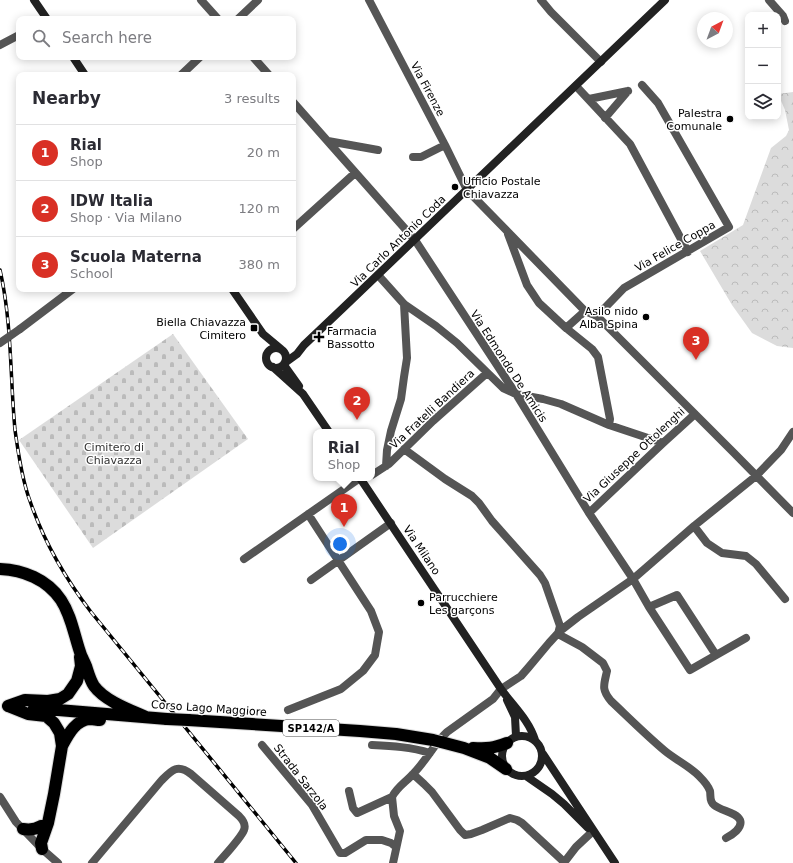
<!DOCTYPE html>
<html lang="en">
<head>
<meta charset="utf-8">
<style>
	:root { --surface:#fff; --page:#f2f2f3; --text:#2b2b33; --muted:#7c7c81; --line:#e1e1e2; --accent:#d93025 }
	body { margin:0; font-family:"DejaVu Sans",sans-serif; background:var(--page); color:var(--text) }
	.controls { position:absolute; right:12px; top:12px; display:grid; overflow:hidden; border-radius:8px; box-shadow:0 2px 10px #0003 }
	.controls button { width:36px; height:36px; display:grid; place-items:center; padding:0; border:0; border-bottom:1px solid var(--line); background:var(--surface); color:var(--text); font:20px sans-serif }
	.compass { position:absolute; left:697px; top:12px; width:36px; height:36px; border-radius:50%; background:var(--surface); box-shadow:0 2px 10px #0003; rotate:41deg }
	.you { position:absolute; left:340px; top:544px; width:14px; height:14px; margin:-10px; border:3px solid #fff; border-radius:50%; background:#1a73e8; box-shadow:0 0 0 6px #1a73e833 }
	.badge { display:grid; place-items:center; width:26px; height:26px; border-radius:50%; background:var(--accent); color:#fff; font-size:13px; font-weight:700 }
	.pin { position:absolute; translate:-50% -33px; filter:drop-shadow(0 1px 2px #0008) }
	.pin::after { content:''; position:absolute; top:21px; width:14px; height:12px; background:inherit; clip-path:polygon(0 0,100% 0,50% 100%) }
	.popup { position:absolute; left:313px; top:429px; width:62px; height:52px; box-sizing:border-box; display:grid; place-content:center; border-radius:8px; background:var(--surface); filter:drop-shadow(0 1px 3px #0005); font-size:13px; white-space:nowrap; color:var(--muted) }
	.popup b { font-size:15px; color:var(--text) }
	.popup::after { content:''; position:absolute; left:50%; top:100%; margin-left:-8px; border:8px solid transparent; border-top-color:var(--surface) }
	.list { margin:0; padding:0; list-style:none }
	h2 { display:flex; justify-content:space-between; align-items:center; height:52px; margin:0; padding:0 16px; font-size:17px }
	h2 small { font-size:13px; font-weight:400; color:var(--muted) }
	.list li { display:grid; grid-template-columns:26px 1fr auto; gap:12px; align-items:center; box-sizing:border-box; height:56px; padding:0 16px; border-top:1px solid var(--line) }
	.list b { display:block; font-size:15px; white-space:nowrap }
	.list p { margin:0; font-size:13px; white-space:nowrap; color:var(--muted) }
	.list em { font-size:13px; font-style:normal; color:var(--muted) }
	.icon { flex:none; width:22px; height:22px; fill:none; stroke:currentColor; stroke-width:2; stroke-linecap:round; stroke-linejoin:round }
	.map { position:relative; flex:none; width:793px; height:863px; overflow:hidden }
	.search { position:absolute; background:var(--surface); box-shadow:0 2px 10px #0003; left:16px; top:16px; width:280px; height:44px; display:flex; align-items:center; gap:10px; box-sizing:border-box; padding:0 14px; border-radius:8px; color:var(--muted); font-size:15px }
	.panel { position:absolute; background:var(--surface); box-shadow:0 2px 10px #0003; left:16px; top:72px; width:280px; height:220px; border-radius:8px }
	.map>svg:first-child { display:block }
	.forest { fill:url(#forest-crowns) }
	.cemetery { fill:url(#cemetery-stones) }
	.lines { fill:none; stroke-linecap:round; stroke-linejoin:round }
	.highway-casing { stroke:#dbdbdb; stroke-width:14 }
	.street { stroke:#555; stroke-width:8 }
	.secondary { stroke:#222; stroke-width:8 }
	.highway { stroke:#000; stroke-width:12 }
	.rail-casing { stroke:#000; stroke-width:3.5 }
	.rail { stroke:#fff; stroke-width:2; stroke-dasharray:6; stroke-linecap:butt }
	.highway-bridge-casing { stroke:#dbdbdb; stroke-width:14; stroke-linecap:butt }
	.street-bridge { stroke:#555; stroke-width:8 }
	.highway-bridge { stroke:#000; stroke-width:12 }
	.poi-dot { fill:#000; stroke:#fff; stroke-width:1.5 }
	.labels { text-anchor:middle; stroke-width:3; stroke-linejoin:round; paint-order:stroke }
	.shield { fill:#fff; stroke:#4c4c4c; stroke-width:1 }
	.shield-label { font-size:10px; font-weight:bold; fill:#000 }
	.street-label { font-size:11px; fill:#000; stroke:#fff }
	.poi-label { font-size:11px; fill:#000; stroke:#fff; text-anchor:end }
	.park-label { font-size:11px; fill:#333; stroke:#fff }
</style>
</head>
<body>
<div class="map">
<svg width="793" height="863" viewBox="0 0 793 863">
	<defs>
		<pattern id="forest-crowns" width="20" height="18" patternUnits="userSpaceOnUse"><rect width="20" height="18" fill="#dcdcdc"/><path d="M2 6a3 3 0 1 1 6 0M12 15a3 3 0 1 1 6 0" fill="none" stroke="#bbb"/></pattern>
		<pattern id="cemetery-stones" width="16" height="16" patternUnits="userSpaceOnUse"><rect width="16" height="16" fill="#dcdcdc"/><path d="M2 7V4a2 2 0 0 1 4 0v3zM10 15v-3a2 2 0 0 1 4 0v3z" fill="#bbb"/></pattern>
	</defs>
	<rect width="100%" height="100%" fill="#fff"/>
	<path class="forest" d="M 793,92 L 793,348 L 777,346 L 752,333 L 732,305 L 700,251 L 743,225 L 771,148 L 786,136 L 789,130 L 785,110 L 778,94 Z"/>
	<path class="cemetery" d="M 173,334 L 248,439 L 93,548 L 19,440 Z"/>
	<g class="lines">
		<defs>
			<path id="highway" d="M 0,569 C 23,570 47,579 61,600 C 71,615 74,634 80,652 C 81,656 84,661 86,666 C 88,672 90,680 94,686 C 105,701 130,710 146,717
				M 8,706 L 28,714 L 46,716 L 54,723 L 60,733 L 62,746 L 54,794 L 48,823 L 41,843 L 42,849
				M 8,706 L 25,700 L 48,701 L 60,699 L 68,694 L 77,681 L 81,666 L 80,657
				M 34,708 L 167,719
				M 188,720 L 360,731 L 396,734 L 433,740
				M 441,742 L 464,748 L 490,758 L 506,769
				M 62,746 C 68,735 75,720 90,719 C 93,719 97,720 100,720
				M 473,748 C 488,749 493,748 507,743
				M 23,829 C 30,830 35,830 41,826"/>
		</defs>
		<use href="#highway" class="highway-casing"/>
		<path class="street" d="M 201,0 L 218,19
			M 369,0 L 445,145 L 467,190 L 585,311 L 597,316 L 734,453 L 793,513
			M 541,0 L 551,12 L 601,62
			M 769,0 L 783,16 L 785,21
			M 238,19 L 258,0
			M 0,45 L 19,35
			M 253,57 L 269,75
			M 181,75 L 200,57
			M 576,86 L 630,144 L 688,252
			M 589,99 L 628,91
			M 293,102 L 415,240 L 516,394 L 589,513 L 633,579 L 649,607 L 690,670 L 746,638
			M 605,118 L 628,91
			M 328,141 L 378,150
			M 413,157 L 421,157 L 445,145
			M 293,229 L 355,173
			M 508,234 L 527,285 L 539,303 L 566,328 L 592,349 L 598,357 L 610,419 L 609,425
			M 378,275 L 404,304 L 436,326 L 457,343 L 503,388 L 516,394 L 543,399 L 561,404 L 609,425 L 663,443
			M 597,316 L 624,288 L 729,227 L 658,103 L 642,85
			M 566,328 L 585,311
			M 20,329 L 73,289
			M 404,449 L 445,479 L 472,496 L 479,503 L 492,521 L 540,575 L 545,583 L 560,626 L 558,634 L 582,647 L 603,663 L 607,671 C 604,685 601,689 611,701 C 629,718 646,735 665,751 C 676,760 689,766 699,776 C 703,780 708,785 710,791 C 711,796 709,801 714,805 C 721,811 736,812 740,820 C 743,828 732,835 726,838
			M 386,466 L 387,450 L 391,431 L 401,399 L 404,377 L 407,358 L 404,304
			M 372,475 L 389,464 L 433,421 L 487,373
			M 589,513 L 663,443 L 695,414
			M 694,526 L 707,543 L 722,553 L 746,556 L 756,564 L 785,599
			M 244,559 L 360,478
			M 311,580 L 391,523
			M 649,607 L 677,595 L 716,655
			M 288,710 L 341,689 L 363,671 L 375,655 L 379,632 L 371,611 L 308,514
			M 262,745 L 312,805 L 340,853 L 345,853 L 366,840 L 382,840 L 391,843 L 396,847
			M 372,745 C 392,746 411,747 430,753
			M 413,774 L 424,784 L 432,792 L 460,830 L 465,835 L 471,834 L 482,830 L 510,818 L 517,820 L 522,823 L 563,861 L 566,860 L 576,847 L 592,832
			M 349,791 L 353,808 L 357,813 L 392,797
			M 0,797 L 16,822 L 42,849 L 58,863
			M 92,863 L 161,781 C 171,771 177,763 191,774 L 239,816 C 243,820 246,825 244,830 C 241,838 224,856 218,863
			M 393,863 L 400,831 L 394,816 L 392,797 C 397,787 406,782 413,774 C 426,761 434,744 447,732 L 493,699 L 501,689 L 521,676 L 528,668 L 549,643 L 560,631 L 578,617 L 633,579 L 694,526 L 756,476 L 781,450 L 793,432"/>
		<path class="secondary" d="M 34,0 L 47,19
			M 73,57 L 85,75
			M 232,289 L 263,334 L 281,349
			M266 358a10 10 0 1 1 20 0a10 10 0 1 1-20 0Z
			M 286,362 L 297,354 L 304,345 L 343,308 L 665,0
			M 284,365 L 299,386
			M 273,367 L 303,394 L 329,432
			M 360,478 L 501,689 C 513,706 529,720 535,740
			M 507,700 L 515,717 L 516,736
			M502 756a20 20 0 1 1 40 0a20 20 0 1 1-40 0Z
			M 543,754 L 615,863
			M 526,776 L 552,794 L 564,804 L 588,828"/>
		<use href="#highway" class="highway"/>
		<defs>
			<path id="rail" d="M 0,270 C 12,323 10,377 15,430 C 18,452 22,480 30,501 C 44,542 65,578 91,612 L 296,863"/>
		</defs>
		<use href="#rail" class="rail-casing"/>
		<use href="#rail" class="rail"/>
		<defs>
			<path id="highway-bridge" d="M 167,719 L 188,720
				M 433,740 L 441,742"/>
		</defs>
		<use href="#highway-bridge" class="highway-bridge-casing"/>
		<path class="street-bridge" d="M 0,343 L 20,329"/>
		<use href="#highway-bridge" class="highway-bridge"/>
	</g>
	<g class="poi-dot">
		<circle cx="730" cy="119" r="4"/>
		<circle cx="455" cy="187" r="4"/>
		<circle cx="646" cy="317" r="4"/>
		<rect x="250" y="324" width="8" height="8" rx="2"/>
		<path d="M317 331h4v4h4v4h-4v4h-4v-4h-4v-4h4z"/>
		<circle cx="421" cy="603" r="4"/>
	</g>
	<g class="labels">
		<rect class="shield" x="283" y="720" width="56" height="16" rx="3"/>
		<g class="shield-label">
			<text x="311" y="732">SP142/A</text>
		</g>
		<g class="street-label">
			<text transform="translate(428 89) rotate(62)" y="4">Via Firenze</text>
			<text transform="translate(398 241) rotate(-44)" y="4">Via Carlo Antonio Coda</text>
			<text transform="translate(675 246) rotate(-30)" y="4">Via Felice Coppa</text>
			<text transform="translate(509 366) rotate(57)" y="4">Via Edmondo De Amicis</text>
			<text transform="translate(432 409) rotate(-43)" y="4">Via Fratelli Bandiera</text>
			<text transform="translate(634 455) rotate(-43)" y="4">Via Giuseppe Ottolenghi</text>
			<text transform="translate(422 550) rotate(56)" y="4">Via Milano</text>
			<text transform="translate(209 708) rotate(4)" y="4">Corso Lago Maggiore</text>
			<text transform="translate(301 777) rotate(52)" y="4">Strada Sarzola</text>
		</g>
		<g class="poi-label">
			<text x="722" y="117">Palestra<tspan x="722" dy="13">Comunale</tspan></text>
			<text x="463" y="185" text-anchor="start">Ufficio Postale<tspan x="463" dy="13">Chiavazza</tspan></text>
			<text x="638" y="315">Asilo nido<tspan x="638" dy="13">Alba Spina</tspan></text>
			<text x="246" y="326">Biella Chiavazza<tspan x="246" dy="13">Cimitero</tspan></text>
			<text x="327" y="335" text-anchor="start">Farmacia<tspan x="327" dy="13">Bassotto</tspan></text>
			<text x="429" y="601" text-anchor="start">Parrucchiere<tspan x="429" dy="13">Les garçons</tspan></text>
		</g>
		<g class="park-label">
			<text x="114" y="451">Cimitero di<tspan x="114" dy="13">Chiavazza</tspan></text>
		</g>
	</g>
</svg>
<div class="controls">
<button>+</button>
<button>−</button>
<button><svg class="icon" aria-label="layers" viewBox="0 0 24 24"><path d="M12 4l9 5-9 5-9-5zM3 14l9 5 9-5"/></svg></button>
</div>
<svg class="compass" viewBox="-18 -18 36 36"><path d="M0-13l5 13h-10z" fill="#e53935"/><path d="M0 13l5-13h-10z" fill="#7c7c81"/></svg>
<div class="you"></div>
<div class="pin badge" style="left:344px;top:527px">1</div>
<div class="popup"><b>Rial</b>Shop</div>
<div class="pin badge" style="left:357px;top:420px">2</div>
<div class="pin badge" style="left:696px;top:360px">3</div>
<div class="search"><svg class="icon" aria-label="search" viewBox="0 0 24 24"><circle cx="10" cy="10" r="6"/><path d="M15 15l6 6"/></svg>Search here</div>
<section class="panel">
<h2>Nearby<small>3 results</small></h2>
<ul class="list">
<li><span class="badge">1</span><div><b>Rial</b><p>Shop</p></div><em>20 m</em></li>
<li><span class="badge">2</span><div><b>IDW Italia</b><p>Shop · Via Milano</p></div><em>120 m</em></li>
<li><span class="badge">3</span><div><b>Scuola Materna</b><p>School</p></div><em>380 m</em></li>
</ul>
</section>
</div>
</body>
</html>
